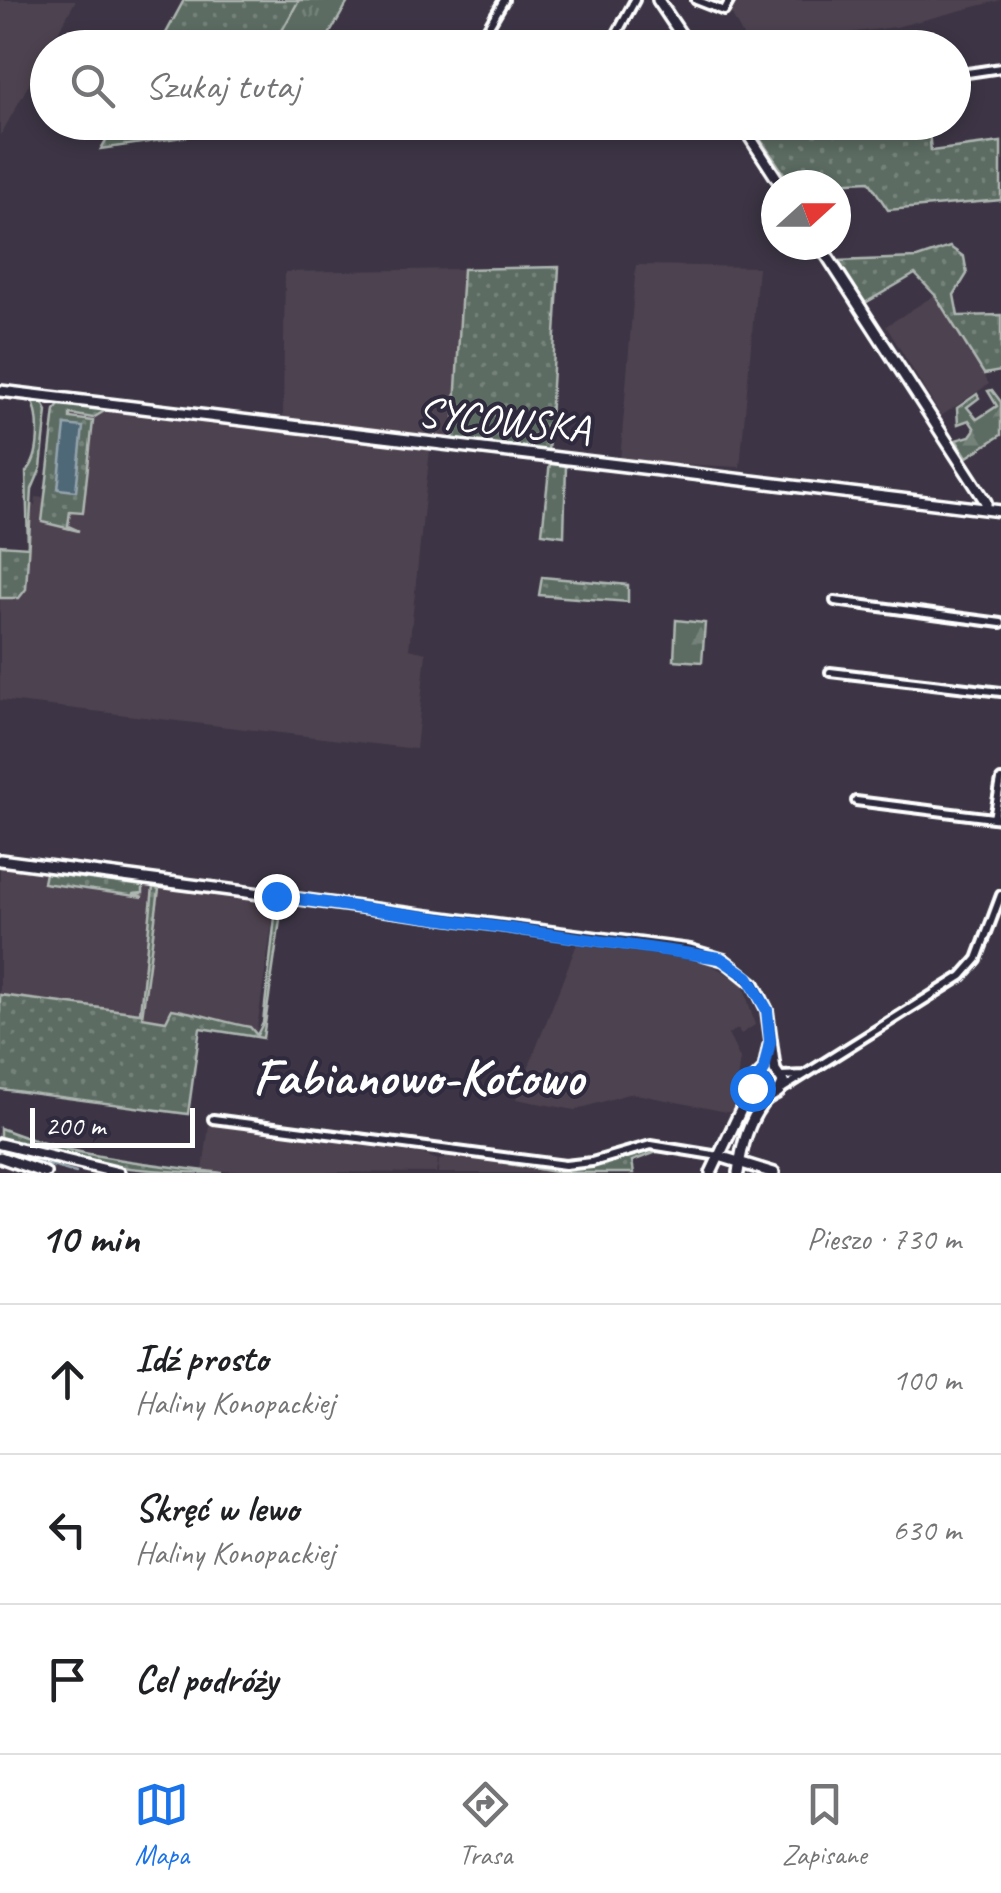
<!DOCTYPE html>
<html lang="pl">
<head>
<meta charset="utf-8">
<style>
	:root { --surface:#fff; --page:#f6f6f6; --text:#202124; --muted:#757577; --line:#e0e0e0; --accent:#1a73e8 }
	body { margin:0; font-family:Caveat,sans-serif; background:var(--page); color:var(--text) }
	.compass { position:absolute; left:761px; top:170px; width:90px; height:90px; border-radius:50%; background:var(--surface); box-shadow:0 5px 15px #0003; rotate:69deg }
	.scale { position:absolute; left:30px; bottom:25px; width:165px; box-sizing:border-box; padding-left:10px; border:5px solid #fff; border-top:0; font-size:28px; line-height:35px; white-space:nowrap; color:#fff; -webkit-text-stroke:8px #2f2a3d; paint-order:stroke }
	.stop { position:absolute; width:30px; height:30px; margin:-22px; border:8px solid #1a73e8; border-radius:50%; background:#fff }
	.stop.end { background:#1a73e8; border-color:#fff; box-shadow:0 2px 10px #0008 }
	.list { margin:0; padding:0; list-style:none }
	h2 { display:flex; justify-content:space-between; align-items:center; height:130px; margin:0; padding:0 40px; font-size:42px }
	h2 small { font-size:32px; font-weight:400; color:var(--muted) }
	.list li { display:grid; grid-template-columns:65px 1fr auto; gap:30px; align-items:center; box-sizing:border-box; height:150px; padding:0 40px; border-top:2px solid var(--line) }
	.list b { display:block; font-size:38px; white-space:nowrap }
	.list p { margin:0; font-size:32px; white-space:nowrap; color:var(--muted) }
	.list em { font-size:32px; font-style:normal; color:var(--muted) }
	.icon { flex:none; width:55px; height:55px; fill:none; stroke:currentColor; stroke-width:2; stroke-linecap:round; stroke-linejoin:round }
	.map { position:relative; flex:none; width:1001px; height:1173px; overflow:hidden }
	.search { position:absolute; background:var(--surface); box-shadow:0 5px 15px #0003; left:30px; right:30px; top:30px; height:110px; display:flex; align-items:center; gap:25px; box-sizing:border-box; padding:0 35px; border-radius:55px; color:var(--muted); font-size:38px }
	.sheet { height:580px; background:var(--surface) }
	nav { display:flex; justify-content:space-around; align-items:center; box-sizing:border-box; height:140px; border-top:2px solid var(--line); background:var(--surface); font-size:28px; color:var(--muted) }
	nav a { display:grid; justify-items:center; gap:5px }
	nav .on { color:var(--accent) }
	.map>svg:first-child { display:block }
	.built { fill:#4e424f }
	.grass { fill:url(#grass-dots); stroke:#aeb6b1; stroke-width:2.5 }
	.forest { fill:url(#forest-firs); stroke:#aeb6b1; stroke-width:2.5 }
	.park { fill:url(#park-tufts); stroke:#aeb6b1; stroke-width:2.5 }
	.water { fill:#4f6877; stroke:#95a4ad; stroke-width:2.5 }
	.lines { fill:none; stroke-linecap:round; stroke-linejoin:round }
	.stream { stroke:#95a4ad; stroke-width:2.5 }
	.street-casing { stroke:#fff; stroke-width:14 }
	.secondary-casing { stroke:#fff; stroke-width:16 }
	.street { stroke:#2f2a3d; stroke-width:6 }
	.secondary { stroke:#2f2a3d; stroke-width:9 }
	.route { stroke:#1a73e8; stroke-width:12 }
	.labels { text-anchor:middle; stroke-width:8; stroke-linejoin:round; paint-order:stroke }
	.street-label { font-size:42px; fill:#fff; stroke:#2f2a3d }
	.district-label { font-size:52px; font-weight:bold; fill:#fff; stroke:#2f2a3d }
</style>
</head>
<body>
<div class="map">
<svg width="1001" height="1173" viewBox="0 0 1001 1173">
	<defs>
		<pattern id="grass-dots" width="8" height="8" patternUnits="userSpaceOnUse" patternTransform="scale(2.5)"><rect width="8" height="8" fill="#5c6c63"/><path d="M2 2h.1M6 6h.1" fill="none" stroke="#74827a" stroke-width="1.8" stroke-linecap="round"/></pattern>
		<pattern id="forest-firs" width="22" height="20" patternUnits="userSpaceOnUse" patternTransform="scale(2.5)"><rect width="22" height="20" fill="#5c6c63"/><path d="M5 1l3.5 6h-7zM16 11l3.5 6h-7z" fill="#74827a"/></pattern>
		<pattern id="park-tufts" width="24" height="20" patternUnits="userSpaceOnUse" patternTransform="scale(2.5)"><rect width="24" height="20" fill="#5c6c63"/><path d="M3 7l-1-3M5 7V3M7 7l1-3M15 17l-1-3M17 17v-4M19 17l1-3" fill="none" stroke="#74827a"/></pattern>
	</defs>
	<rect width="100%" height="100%" fill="#3d3545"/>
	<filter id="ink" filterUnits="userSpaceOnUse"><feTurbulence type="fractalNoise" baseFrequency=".01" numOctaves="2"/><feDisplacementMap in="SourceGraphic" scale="20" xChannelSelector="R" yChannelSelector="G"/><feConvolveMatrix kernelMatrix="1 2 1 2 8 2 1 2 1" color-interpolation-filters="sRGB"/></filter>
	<g filter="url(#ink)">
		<path class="built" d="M 0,0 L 76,0 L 0,136 Z
			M 733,0 L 1001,0 L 896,27 L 748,45 L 728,8 Z
			M 636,265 L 758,267 L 740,467 L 620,461 Z
			M 463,269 L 453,441 L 283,420 L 285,272 Z
			M 935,295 L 989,384 L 941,416 L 886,326 Z
			M 72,406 L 430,449 L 409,649 L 426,653 L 416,749 L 0,700 L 0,545 L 28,547 L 26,488 L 32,489 L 31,504 L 35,505 L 36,497 L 43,498 L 55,420 Z
			M 0,860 L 276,896 L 256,1035 L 0,1000 Z
			M 577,944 L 707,962 L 743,984 L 755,1025 L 741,1034 L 738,1029 L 728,1034 L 740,1059 L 732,1113 L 631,1093 L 575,1110 L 516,1099 Z
			M 209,1125 L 422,1154 L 438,1160 L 436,1173 L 203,1171 Z
			M 443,1152 L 456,1153 L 452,1157 L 453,1160 L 456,1156 L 559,1173 L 438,1173 L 439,1160 L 445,1159 Z"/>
		<path class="grass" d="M 184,0 L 306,0 L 285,47 L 158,48 Z
			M 116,123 L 279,123 L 101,149 Z
			M 749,123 L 928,123 L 931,151 L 1001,142 L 1001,200 L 888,210 L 869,181 L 792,185 Z
			M 950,247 L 964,257 L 967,274 L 954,295 L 958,316 L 1001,315 L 1001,371 L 984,374 L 935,295 L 915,274 L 865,303 L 838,261 L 917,258 Z
			M 559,267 L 548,453 L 453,441 L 463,269 Z
			M 41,399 L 47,411 L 41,468 L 32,489 L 26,589 L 19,598 L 0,598 L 0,545 L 28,547 L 26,472 C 41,458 40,419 33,402 Z
			M 60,404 L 106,410 L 93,418 L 70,414 L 70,418 L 93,421 L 83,512 L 70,511 L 68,526 L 79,531 L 42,522 L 55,410 Z
			M 550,462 L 566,465 L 564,536 L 542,533 Z
			M 542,577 L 628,585 L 628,602 L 539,595 Z
			M 45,873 L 143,886 L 143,893 L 133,894 L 143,897 L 43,883 Z
			M 153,887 L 159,889 L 142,1017 L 166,1021 L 172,1009 C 199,1013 223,1022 250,1027 L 257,1035 L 263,1023 L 276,908 L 282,906 L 263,1038 L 200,1028 L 188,1114 L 0,1089 L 0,995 L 140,1013 Z
			M 0,1128 C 72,1157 147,1164 222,1173 C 146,1173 71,1165 0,1138 Z
			M 644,1148 L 665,1149 L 632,1161 L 634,1173 L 561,1173 L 508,1164 L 589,1166 Z"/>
		<path class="forest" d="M 992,390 L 1001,402 L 1001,435 L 967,457 L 956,440 L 970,436 L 975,429 L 969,420 L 958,424 L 957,408 L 977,394 L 979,398 L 967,407 L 977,419 L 997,406 L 988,391 Z
			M 676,620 L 705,623 L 702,662 L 674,660 Z"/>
		<path class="park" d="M 299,0 L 349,0 L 322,47 L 273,47 Z"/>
		<path class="water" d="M 65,425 L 83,427 L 76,491 L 58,489 Z"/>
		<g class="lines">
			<path class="stream" d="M 0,1151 L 76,1173"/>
			<defs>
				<path id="street" d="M 696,0 L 724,11 L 730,0
					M 476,48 L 504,0
					M 609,48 L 635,0
					M 954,75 L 1001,68
					M 835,601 L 1001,623
					M 830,672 L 1001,692
					M 856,801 L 1001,819
					M 994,818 L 1001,780
					M 781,1076 L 804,1075
					M 782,1089 L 962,976 L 977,959 L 1001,895
					M 213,1119 L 565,1165 L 592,1162 L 651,1145 L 719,1156"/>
				<path id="secondary" d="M 658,0 L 690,48
					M 740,122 L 781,185
					M 820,245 L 986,502 L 986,509
					M 0,391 L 1001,511
					M 0,860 L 690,950 L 724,960 L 754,984 L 767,1010 L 775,1070 L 783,1082 C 780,1098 770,1092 762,1104 C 747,1124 741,1149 738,1173
					M 0,1144 L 119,1173
					M 719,1156 L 774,1173
					M 0,1157 L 45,1173
					M 711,1173 L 756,1078 L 764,1070 L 769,1046"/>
			</defs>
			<use href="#street" class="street-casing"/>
			<use href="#secondary" class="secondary-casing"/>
			<use href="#street" class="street"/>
			<use href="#secondary" class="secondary"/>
		</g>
	</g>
	<g class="lines" filter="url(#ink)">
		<path class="route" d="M 276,896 L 720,958 L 748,977 L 767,1010 L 770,1042 L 764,1070 L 752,1088"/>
	</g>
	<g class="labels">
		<g class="street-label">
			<text transform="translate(504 419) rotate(6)" y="15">SYCOWSKA</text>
		</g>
		<g class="district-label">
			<text x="418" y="1094">Fabianowo-Kotowo</text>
		</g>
	</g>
</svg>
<svg class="compass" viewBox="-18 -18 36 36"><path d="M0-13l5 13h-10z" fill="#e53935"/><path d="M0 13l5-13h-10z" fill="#757577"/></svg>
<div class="scale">200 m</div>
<div class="stop" style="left:752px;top:1088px"></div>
<div class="stop end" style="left:276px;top:896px"></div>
<div class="search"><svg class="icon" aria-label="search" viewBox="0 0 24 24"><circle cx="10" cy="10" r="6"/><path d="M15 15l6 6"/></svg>Szukaj tutaj</div>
</div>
<section class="sheet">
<h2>10 min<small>Pieszo · 730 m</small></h2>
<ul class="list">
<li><svg class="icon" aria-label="ahead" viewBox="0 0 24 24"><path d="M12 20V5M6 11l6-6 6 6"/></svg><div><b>Idź prosto</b><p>Haliny Konopackiej</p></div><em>100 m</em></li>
<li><svg class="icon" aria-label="left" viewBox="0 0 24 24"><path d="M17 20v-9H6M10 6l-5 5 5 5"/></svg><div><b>Skręć w lewo</b><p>Haliny Konopackiej</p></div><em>630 m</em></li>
<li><svg class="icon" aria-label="arrive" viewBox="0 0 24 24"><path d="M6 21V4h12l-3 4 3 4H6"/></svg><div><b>Cel podróży</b></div></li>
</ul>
</section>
<nav>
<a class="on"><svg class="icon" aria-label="map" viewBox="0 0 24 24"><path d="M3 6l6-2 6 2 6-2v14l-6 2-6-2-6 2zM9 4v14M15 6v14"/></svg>Mapa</a>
<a><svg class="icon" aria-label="directions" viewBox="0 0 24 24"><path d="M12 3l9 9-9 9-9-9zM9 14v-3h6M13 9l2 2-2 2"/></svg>Trasa</a>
<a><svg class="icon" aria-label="saved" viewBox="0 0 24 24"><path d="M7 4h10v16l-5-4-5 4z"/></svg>Zapisane</a>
</nav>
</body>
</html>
